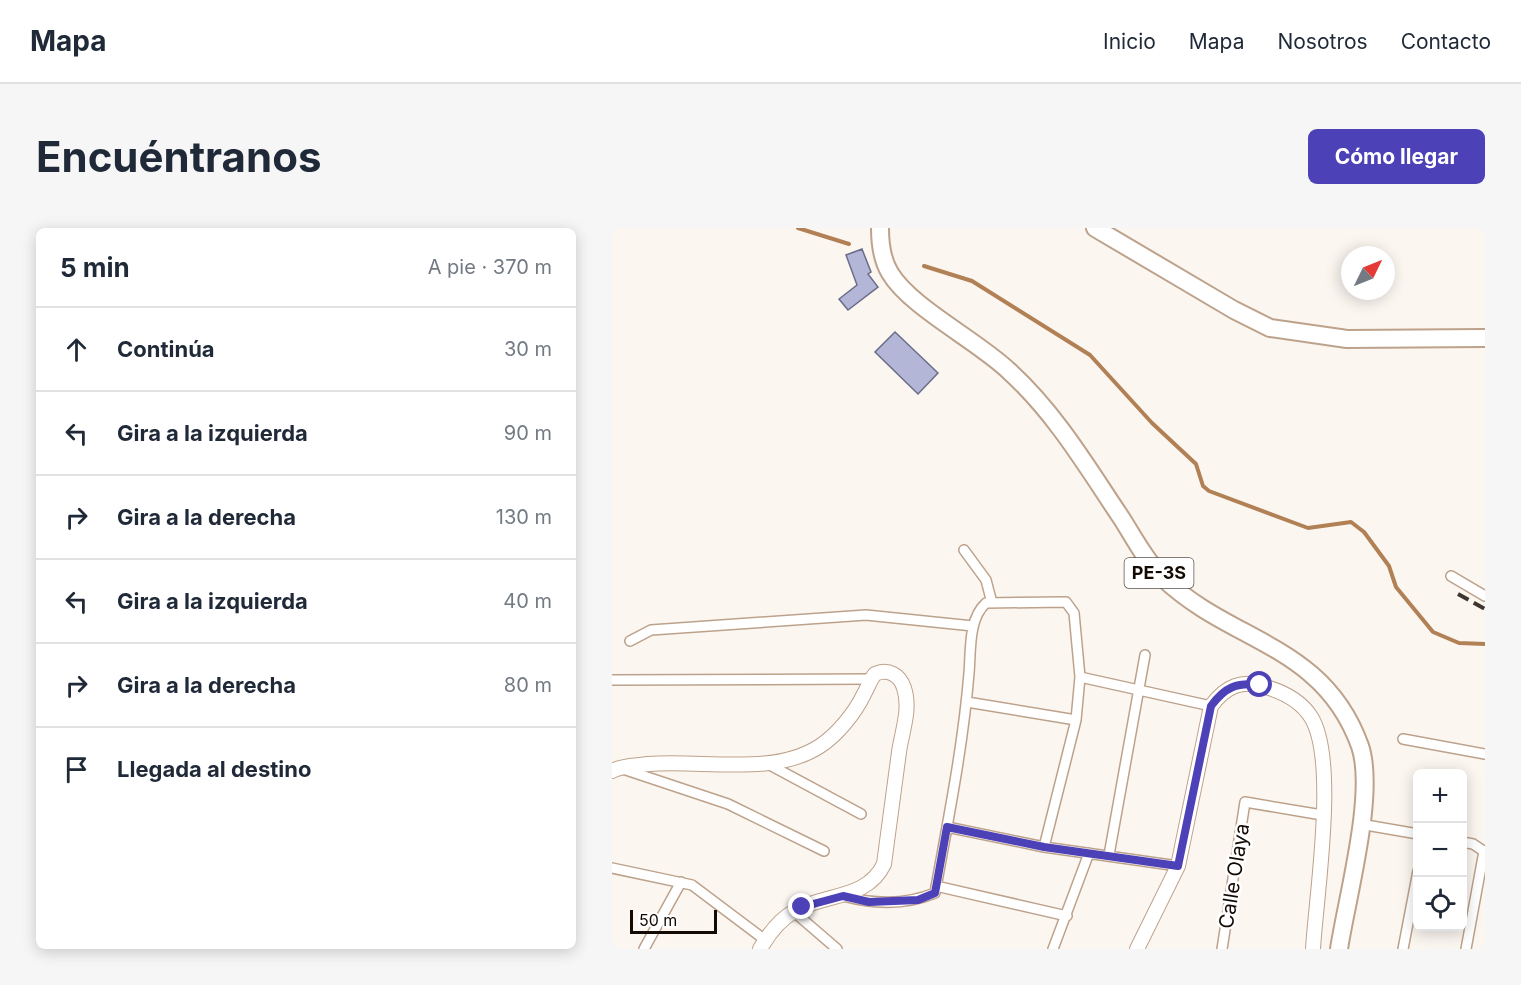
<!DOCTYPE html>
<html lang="es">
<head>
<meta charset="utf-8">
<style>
	:root { --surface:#fff; --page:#f6f6f7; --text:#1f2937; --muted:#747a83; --line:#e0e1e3; --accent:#4d41b8 }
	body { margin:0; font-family:Inter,sans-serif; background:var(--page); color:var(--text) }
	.controls { position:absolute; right:18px; bottom:18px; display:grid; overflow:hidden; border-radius:9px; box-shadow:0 3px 15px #0003 }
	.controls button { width:54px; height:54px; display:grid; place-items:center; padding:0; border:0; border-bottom:2px solid var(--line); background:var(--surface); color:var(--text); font:30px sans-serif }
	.compass { position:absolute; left:729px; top:18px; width:54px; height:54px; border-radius:50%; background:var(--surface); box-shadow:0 3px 15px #0003; rotate:47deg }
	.scale { position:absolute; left:18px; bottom:15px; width:87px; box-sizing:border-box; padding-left:6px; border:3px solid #130a04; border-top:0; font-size:16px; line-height:21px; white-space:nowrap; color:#130a04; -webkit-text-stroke:4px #fff; paint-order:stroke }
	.stop { position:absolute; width:18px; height:18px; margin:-14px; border:4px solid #4d41b8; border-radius:50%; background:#fff }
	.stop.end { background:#4d41b8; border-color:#fff; box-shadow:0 2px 6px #0008 }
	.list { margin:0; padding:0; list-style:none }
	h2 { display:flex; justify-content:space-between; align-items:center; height:78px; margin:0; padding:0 24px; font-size:26px }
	h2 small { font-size:20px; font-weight:400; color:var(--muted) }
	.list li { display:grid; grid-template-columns:39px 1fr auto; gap:18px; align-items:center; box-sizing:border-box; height:84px; padding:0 24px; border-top:2px solid var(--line) }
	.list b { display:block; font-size:22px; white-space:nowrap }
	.list em { font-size:20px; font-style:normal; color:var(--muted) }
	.icon { flex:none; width:33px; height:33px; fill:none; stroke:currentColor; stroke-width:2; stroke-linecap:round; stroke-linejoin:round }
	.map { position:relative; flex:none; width:873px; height:721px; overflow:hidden; border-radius:9px }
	header { display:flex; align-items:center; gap:36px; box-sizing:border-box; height:84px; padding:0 30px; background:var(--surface); border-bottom:2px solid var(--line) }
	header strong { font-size:28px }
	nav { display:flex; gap:33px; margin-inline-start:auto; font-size:21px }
	.intro { display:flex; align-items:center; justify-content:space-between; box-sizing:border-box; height:144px; padding:0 36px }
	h1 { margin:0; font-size:42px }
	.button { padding:15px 27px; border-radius:9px; background:var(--accent); color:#fff; font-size:21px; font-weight:700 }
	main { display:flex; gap:36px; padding:0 36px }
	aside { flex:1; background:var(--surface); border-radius:9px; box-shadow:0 3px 15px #0003 }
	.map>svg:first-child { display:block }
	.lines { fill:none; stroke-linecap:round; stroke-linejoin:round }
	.stream { stroke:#b18155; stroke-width:4 }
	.building { fill:#b3b6d6; stroke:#6a6d8a; stroke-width:1.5 }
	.street-casing { stroke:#bda28b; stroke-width:12 }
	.secondary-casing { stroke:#bda28b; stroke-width:16 }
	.highway-casing { stroke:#bda28b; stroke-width:20 }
	.street { stroke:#fff; stroke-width:9 }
	.secondary { stroke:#fff; stroke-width:14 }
	.highway { stroke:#fff; stroke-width:16 }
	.rail { stroke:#3f3630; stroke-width:4; stroke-dasharray:12 6; stroke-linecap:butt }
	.route { stroke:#4d41b8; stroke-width:8 }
	.labels { text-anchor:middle; stroke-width:5; stroke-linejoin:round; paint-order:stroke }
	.shield { fill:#fff; stroke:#5a544f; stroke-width:1.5 }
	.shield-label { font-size:18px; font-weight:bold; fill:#130a04 }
	.street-label { font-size:20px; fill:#130a04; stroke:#fff }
</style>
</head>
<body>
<header>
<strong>Mapa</strong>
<nav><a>Inicio</a><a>Mapa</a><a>Nosotros</a><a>Contacto</a></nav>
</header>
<div class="intro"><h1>Encuéntranos</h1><a class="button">Cómo llegar</a></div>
<main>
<aside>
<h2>5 min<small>A pie · 370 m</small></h2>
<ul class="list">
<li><svg class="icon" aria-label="ahead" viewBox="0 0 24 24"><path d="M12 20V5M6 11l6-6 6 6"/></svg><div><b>Continúa</b></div><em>30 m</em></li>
<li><svg class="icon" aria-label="left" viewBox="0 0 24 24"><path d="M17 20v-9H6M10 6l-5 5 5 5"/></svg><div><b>Gira a la izquierda</b></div><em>90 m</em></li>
<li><svg class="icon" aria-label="right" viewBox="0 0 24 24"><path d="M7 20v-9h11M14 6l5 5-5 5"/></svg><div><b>Gira a la derecha</b></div><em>130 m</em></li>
<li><svg class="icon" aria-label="left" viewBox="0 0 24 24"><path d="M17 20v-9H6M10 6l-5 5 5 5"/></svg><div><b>Gira a la izquierda</b></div><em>40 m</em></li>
<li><svg class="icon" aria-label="right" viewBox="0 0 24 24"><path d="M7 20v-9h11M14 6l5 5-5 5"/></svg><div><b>Gira a la derecha</b></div><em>80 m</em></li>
<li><svg class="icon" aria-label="arrive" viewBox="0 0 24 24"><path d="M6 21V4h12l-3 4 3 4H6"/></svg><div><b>Llegada al destino</b></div></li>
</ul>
</aside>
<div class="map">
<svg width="873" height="721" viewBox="0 0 873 721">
	<rect width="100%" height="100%" fill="#fcf6f1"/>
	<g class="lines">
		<path class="stream" d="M 186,0 L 237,16
			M 312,38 L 360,53 L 478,127 L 540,195 L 584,236 L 591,258 L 597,263 L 696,300 L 739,294 L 752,304 L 777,338 L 784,359 L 821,404 L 847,415 L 873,416"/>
	</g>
	<path class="building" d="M 250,21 L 259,44 L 256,46 L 266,59 L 236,82 L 227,71 L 245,57 L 234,27 Z
		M 283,104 L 326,145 L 306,166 L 263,124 Z"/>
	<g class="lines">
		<defs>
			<path id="street" d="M 352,322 L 374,352 L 380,375
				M 839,348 L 873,368
				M 18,413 L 39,402 L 254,387 L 361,398
				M 468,449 L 599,478
				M 0,452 L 259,451
				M 355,474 L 464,492
				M 791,511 L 873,526
				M 156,536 L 249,586
				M 11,541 L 116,576 L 212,623
				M 748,596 L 806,606
				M 335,599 L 432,619 L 566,638
				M 850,614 L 861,616 L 873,624
				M 497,627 L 533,427
				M 0,640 L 80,657 L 153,712
				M 324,658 L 455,688
				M 231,668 C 261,676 294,677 323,665 C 336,592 351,519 357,445 C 359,423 356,391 374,375 L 454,374 L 462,385 L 468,449 L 464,492 L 432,619
				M 181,683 L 225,721
				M 32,721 L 69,654
				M 441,721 L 477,625
				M 610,721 L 633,574 L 710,587
				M 791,721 L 806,643
				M 854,721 L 872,623"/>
			<path id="secondary" d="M 0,543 C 11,537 24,538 36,536 C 89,531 161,549 208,518 C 225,507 243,485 252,466 C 256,459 258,452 263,446 C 276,440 288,447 292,460 C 299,481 290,503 287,524 C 282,562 277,599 272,636 C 255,672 213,665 183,683 C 168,691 156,707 148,721
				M 525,721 L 566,638 L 599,478 C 614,458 630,451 654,459 C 671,464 689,473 699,489 C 726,532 704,668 701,721"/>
			<path id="highway" d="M 268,0 C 268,15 270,32 278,45 C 298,79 366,113 397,143 C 444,186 475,239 510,291 C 522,310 534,333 550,349 C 618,415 711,415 748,518 C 764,565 735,669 727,721
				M 483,0 L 622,82 L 658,100 L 735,111 L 873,110"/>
		</defs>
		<use href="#street" class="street-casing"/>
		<use href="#secondary" class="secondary-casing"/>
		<use href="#highway" class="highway-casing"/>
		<use href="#street" class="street"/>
		<use href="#secondary" class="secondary"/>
		<use href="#highway" class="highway"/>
		<path class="rail" d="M 846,366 L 873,381"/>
	</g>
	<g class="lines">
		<path class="route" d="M 190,679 L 231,668 L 257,674 L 306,672 L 323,665 L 335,599 L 432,619 L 566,638 L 599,478 C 613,459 625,454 648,457"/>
	</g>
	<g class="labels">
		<rect class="shield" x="512.5" y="330" width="69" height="30" rx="4.5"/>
		<g class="shield-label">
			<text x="547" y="351">PE-3S</text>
		</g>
		<g class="street-label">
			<text transform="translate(622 648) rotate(-81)" y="7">Calle Olaya</text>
		</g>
	</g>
</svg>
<div class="controls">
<button>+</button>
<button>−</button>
<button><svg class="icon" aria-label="locate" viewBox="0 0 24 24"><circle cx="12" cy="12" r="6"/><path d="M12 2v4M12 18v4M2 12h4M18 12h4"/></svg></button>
</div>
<svg class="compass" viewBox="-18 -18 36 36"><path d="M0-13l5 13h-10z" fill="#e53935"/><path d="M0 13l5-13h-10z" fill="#747a83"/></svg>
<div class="scale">50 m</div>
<div class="stop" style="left:648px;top:457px"></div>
<div class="stop end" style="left:190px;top:679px"></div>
</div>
</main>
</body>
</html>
